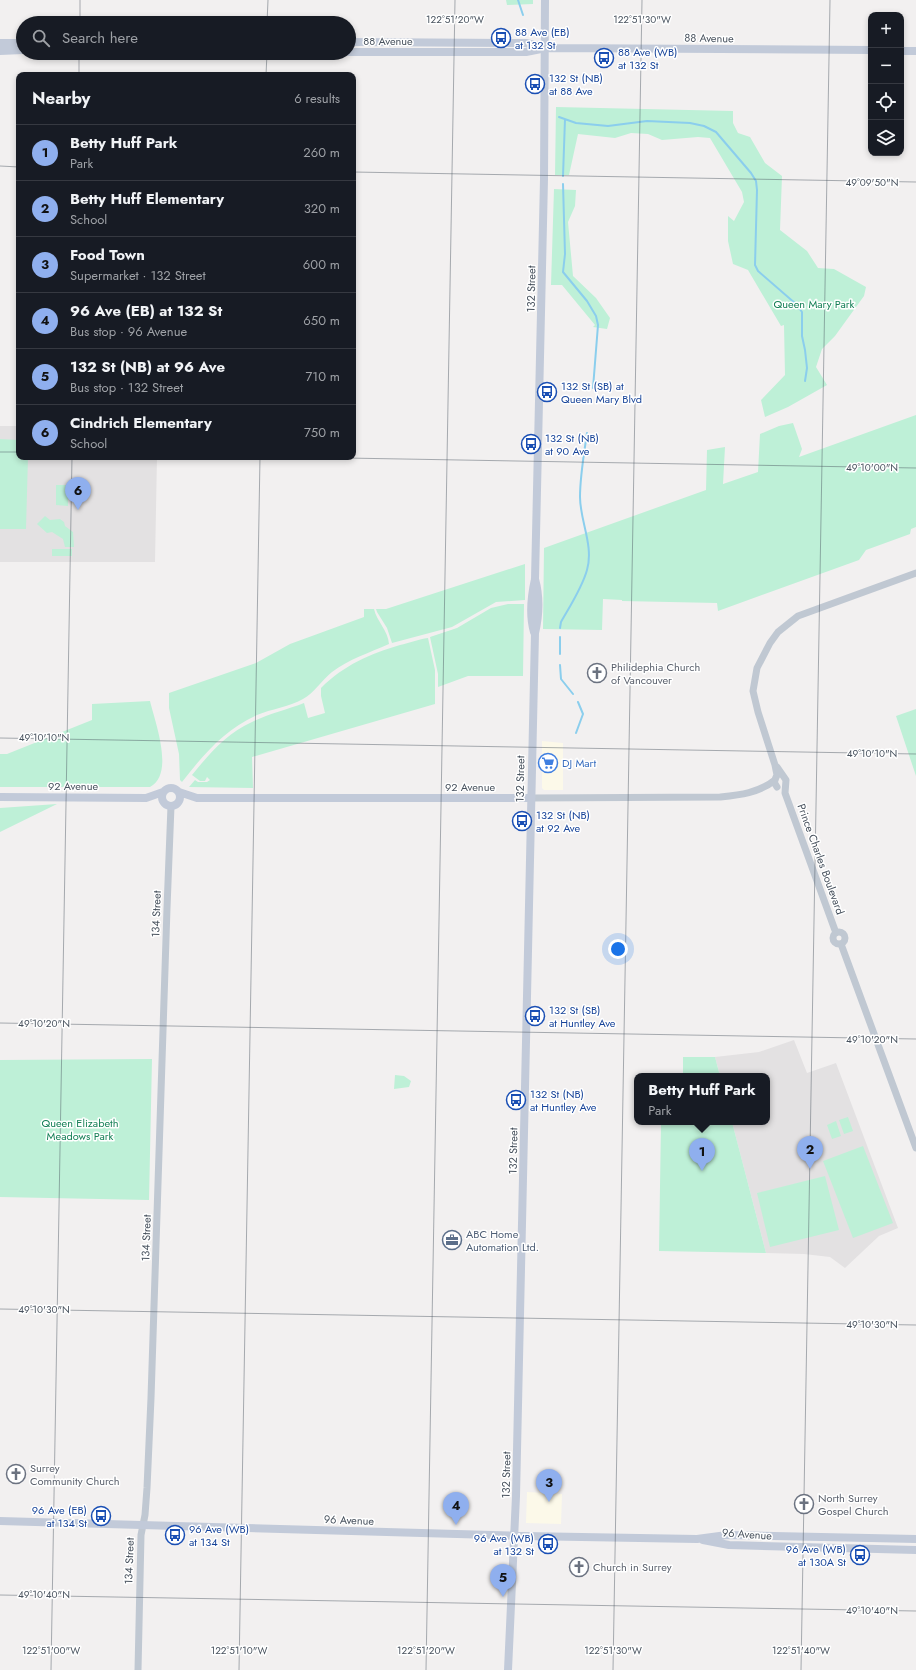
<!DOCTYPE html>
<html lang="en">
<head>
<meta charset="utf-8">
<style>
	:root { --surface:#171b24; --page:#242831; --text:#f1f3f6; --muted:#9ea1a6; --line:#363941; --accent:#8fafee }
	body { margin:0; font-family:Jost,sans-serif; background:var(--page); color:var(--text) }
	.controls { position:absolute; right:12px; top:12px; display:grid; overflow:hidden; border-radius:8px; box-shadow:0 2px 6px #0003 }
	.controls button { width:36px; height:36px; display:grid; place-items:center; padding:0; border:0; border-bottom:1px solid var(--line); background:var(--surface); color:var(--text); font:20px sans-serif }
	.you { position:absolute; left:618px; top:949px; width:14px; height:14px; margin:-10px; border:3px solid #fff; border-radius:50%; background:#1a73e8; box-shadow:0 0 0 6px #1a73e833 }
	.badge { display:grid; place-items:center; width:26px; height:26px; border-radius:50%; background:var(--accent); color:#111; font-size:13px; font-weight:700 }
	.pin { position:absolute; translate:-50% -33px; filter:drop-shadow(0 1px 2px #0008) }
	.pin::after { content:''; position:absolute; top:21px; width:14px; height:12px; background:inherit; clip-path:polygon(0 0,100% 0,50% 100%) }
	.popup { position:absolute; left:634px; top:1073px; width:136px; height:52px; box-sizing:border-box; display:grid; place-content:center; border-radius:8px; background:var(--surface); filter:drop-shadow(0 1px 3px #0005); font-size:13px; white-space:nowrap; color:var(--muted) }
	.popup b { font-size:15px; color:var(--text) }
	.popup::after { content:''; position:absolute; left:50%; top:100%; margin-left:-8px; border:8px solid transparent; border-top-color:var(--surface) }
	.list { margin:0; padding:0; list-style:none }
	h2 { display:flex; justify-content:space-between; align-items:center; height:52px; margin:0; padding:0 16px; font-size:17px }
	h2 small { font-size:13px; font-weight:400; color:var(--muted) }
	.list li { display:grid; grid-template-columns:26px 1fr auto; gap:12px; align-items:center; box-sizing:border-box; height:56px; padding:0 16px; border-top:1px solid var(--line) }
	.list b { display:block; font-size:15px; white-space:nowrap }
	.list p { margin:0; font-size:13px; white-space:nowrap; color:var(--muted) }
	.list em { font-size:13px; font-style:normal; color:var(--muted) }
	.icon { flex:none; width:22px; height:22px; fill:none; stroke:currentColor; stroke-width:2; stroke-linecap:round; stroke-linejoin:round }
	.map { position:relative; flex:none; width:916px; height:1670px; overflow:hidden }
	.search { position:absolute; background:var(--surface); box-shadow:0 2px 6px #0003; left:16px; top:16px; width:340px; height:44px; display:flex; align-items:center; gap:10px; box-sizing:border-box; padding:0 14px; border-radius:22px; color:var(--muted); font-size:15px }
	.panel { position:absolute; background:var(--surface); box-shadow:0 2px 6px #0003; left:16px; top:72px; width:340px; height:388px; border-radius:8px }
	.map>svg:first-child { display:block }
	.commercial { fill:#fcf9e9 }
	.education { fill:#e3e1e2 }
	.green { fill:#bef0d7 }
	.lines { fill:none; stroke-linecap:round; stroke-linejoin:round }
	.stream { stroke:#8bceed; stroke-width:2 }
	.tertiary { stroke:#c0c8d2; stroke-width:7 }
	.secondary { stroke:#c2cad9; stroke-width:8 }
	.ticks { fill:none; stroke:#47515d; stroke-width:1; stroke-opacity:0.45 }
	.labels { text-anchor:middle; stroke-width:3; stroke-linejoin:round; paint-order:stroke }
	.transit-label { font-size:11px; fill:#164399; stroke:#fff; text-anchor:start }
	.street-label { font-size:11px; fill:#47515d; stroke:#fff }
	.park-label { font-size:11px; fill:#168057; stroke:#fff }
	.worship-label { font-size:11px; fill:#5b616d; stroke:#fff; text-anchor:start }
	.shop-label { font-size:11px; fill:#366cbe; stroke:#fff; text-anchor:start }
	.service-label { font-size:11px; fill:#4e5e75; stroke:#fff; text-anchor:start }
	.ticks-label { font-size:10px; text-anchor:middle; fill:#47515d; stroke:#fff; stroke-width:3; stroke-linejoin:round; paint-order:stroke }
</style>
</head>
<body>
<div class="map">
<svg width="916" height="1670" viewBox="0 0 916 1670">
	<rect width="100%" height="100%" fill="#f2f0f0"/>
	<path class="commercial" d="M 542,741 L 563,743 L 563,790 L 544,790 L 542,788 Z
		M 527,1492 L 562,1494 L 561,1524 L 526,1523 Z"/>
	<path class="education" d="M 0,426 L 19,426 L 19,457 L 157,457 L 155,562 L 0,562 Z
		M 794,1040 L 807,1073 L 836,1063 L 898,1228 L 879,1236 L 845,1268 L 830,1257 L 804,1254 L 766,1253 L 732,1122 L 767,1122 L 767,1076 L 720,1076 L 715,1057 L 759,1052 Z"/>
	<path class="green" d="M 506,0 L 533,0 L 533,4 L 507,5 Z
		M 556,107 L 733,111 L 733,123 L 738,133 L 750,137 L 765,163 L 782,176 L 780,230 L 807,251 L 818,268 L 834,269 L 866,287 L 864,296 L 848,318 L 835,336 L 822,349 L 816,367 L 827,385 L 788,407 L 765,417 L 761,400 L 785,375 L 784,325 L 781,326 L 748,270 L 733,264 L 728,241 L 728,216 L 734,221 L 744,202 L 742,192 L 710,138 L 698,137 L 662,140 L 648,134 L 631,133 L 615,138 L 578,134 L 569,175 L 555,175 Z
		M 554,189 L 576,190 L 575,206 L 568,222 L 573,276 L 596,298 L 610,318 L 607,329 L 593,327 L 595,325 L 562,285 L 551,285 Z
		M 916,415 L 916,527 L 911,529 L 910,534 L 866,550 L 859,560 L 718,611 L 717,603 L 622,601 L 622,600 L 603,599 L 602,630 L 543,629 L 544,548 L 706,490 L 707,450 L 725,447 L 723,484 L 758,472 L 760,434 L 779,426 L 793,423 L 802,449 L 799,457 Z
		M 0,439 L 19,440 L 19,457 L 28,457 L 26,529 L 0,529 Z
		M 56,485 L 68,485 L 68,506 L 56,505 Z
		M 45,516 L 50,520 L 60,519 L 64,522 L 65,526 L 73,532 L 74,547 L 65,547 L 63,539 L 52,532 L 47,533 L 37,524 Z
		M 52,549 L 72,549 L 72,556 L 52,556 Z
		M 525,564 L 525,600 L 496,602 L 452,627 L 392,643 L 387,628 L 377,612 L 376,609 L 386,609 Z
		M 508,604 L 524,604 L 523,676 L 468,676 L 438,687 L 438,674 L 430,637 L 457,628 L 491,608 Z
		M 364,609 L 374,609 C 377,622 388,630 389,644 C 369,653 349,659 332,672 C 322,680 314,693 303,699 C 289,707 271,709 257,715 C 225,729 203,755 182,782 L 180,780 L 179,754 L 169,708 L 169,693 L 256,663 L 290,644 L 364,617 Z
		M 428,638 L 435,670 L 435,704 L 252,757 L 253,788 L 189,787 L 195,780 L 198,782 L 207,782 L 210,780 L 207,777 L 205,781 L 200,781 L 192,775 C 209,754 227,733 252,722 C 268,714 286,710 304,703 L 308,718 L 325,713 L 321,696 L 321,688 C 344,665 370,654 400,645 C 409,643 419,639 428,638 Z
		M 150,701 C 155,722 175,774 150,787 L 0,787 L 0,754 L 7,754 L 92,720 L 92,704 Z
		M 916,709 L 916,776 L 896,716 Z
		M 57,804 L 0,832 L 0,808 Z
		M 683,1057 L 715,1057 L 720,1076 L 683,1076 Z
		M 152,1059 L 149,1200 L 0,1197 L 0,1060 Z
		M 395,1075 L 404,1076 L 411,1081 L 409,1087 L 394,1089 Z
		M 848,1117 L 853,1131 L 844,1134 L 839,1120 Z
		M 836,1121 L 841,1136 L 832,1139 L 827,1125 Z
		M 661,1122 L 732,1122 L 766,1253 L 659,1251 Z
		M 863,1146 L 893,1223 L 853,1238 L 823,1161 Z
		M 825,1176 L 839,1230 L 770,1247 L 757,1193 Z"/>
	<g class="lines">
		<path class="stream" d="M 518,0 L 523,15
			M 559,117 L 576,123 L 608,126 L 647,121 L 690,123 L 704,126 L 716,132 L 751,173 L 756,181 L 757,190 L 755,265 L 758,271 L 796,304 L 802,312 L 802,336 L 805,350 L 807,368 L 805,381
			M 563,176 L 565,119
			M 563,184 L 565,254 L 563,272 L 587,301 L 596,316 L 598,325 L 593,388
			M 560,628 L 561,622 C 570,606 582,588 587,570 C 594,546 580,521 580,497 C 580,476 584,454 587,433
			M 560,637 L 560,654
			M 560,665 L 561,679 L 573,694
			M 576,733 L 583,714 L 578,702"/>
		<path class="tertiary" d="M 777,767 L 786,780 L 785,793 L 836,933
			M 777,787 L 774,782 L 777,775 L 775,765 L 758,712 L 753,691 L 757,668 L 770,643 L 778,632 L 798,616 L 916,573
			M 531,798 L 720,797 C 739,795 759,793 775,780
			M833 938a6 6 0 1 1 12 0a6 6 0 1 1-12 0Z
			M 841,944 L 916,1148
			M 138,1670 L 141,1535 L 145,1515 L 147,1488 L 151,1398 L 167,908 L 171,806"/>
		<path class="secondary" d="M 349,42 L 526,43 L 543,47
			M 0,43 L 23,43
			M 0,51 L 23,50
			M 901,51 L 916,51
			M 349,52 L 526,52 L 546,48 L 871,50
			M 534,632 C 529,615 531,597 535,579 L 544,179 L 545,0
			M162 797a9 9 0 1 1 18 0a9 9 0 1 1-18 0Z
			M 179,792 L 197,798 L 531,798
			M 0,797 L 146,798 L 163,792
			M 0,1521 L 524,1536 L 697,1539 L 727,1535 L 916,1539
			M 703,1540 L 729,1545 L 916,1550
			M 508,1670 L 516,1496 L 535,633 C 539,616 540,597 535,579"/>
	</g>
	<path class="ticks" d="M 80,23 L 80,0M 267,23 L 268,0M 79,75 L 79,53M 266,75 L 267,53M 0,166 L 19,167M 353,172 L 916,182M 0,452 L 19,452M 288,457 L 916,468M 0,738 L 916,754M 0,1023 L 916,1039M 0,1309 L 916,1325M 0,1595 L 916,1611M 51,1670 L 72,457M 239,1670 L 260,457M 426,1670 L 455,0M 613,1670 L 642,0M 801,1670 L 830,0"/>
	<defs>
		<symbol id="bus-ring" viewBox="-11 -11 22 22"><circle r="9.5" fill="#fff" stroke="#1a4fb4" stroke-width="1.5"/><path d="M-5-6H5V4H4V6H2V4H-2V6H-4V4H-5ZM-3.5-4V0h7V-4ZM-3.5 1.2v1.5H-2V1.2ZM2 1.2v1.5H3.5V1.2Z" fill="#1a4fb4"/></symbol>
		<symbol id="church-ring" viewBox="-11 -11 22 22"><circle r="9.5" fill="#fff" stroke="#6b7280" stroke-width="1.5"/><path d="M-1.2-6h2.4v3.5h3.3v2.4h-3.3V6h-2.4V-.1h-3.3v-2.4h3.3Z" fill="#6b7280"/></symbol>
		<symbol id="supermarket-ring" viewBox="-11 -11 22 22"><circle r="9.5" fill="#fff" stroke="#3f7fe0" stroke-width="1.5"/><path d="M-6-5.5h2.5l.6 2H6L4.5 2H-2.5L-4.4-4H-6ZM-1.5 3.2a1.3 1.3 0 1 0 .1 0ZM3 3.2a1.3 1.3 0 1 0 .1 0Z" fill="#3f7fe0"/></symbol>
		<symbol id="office-ring" viewBox="-11 -11 22 22"><circle r="9.5" fill="#fff" stroke="#5c6f8a" stroke-width="1.5"/><path d="M-6-3h4V-5.5h4V-3h4V5H-6ZM-1-4.5V-3h2v-1.5ZM-6 0V1H6V0Z" fill="#5c6f8a"/></symbol>
	</defs>
	<g fill-rule="evenodd">
		<use href="#bus-ring" x="490" y="27" width="22" height="22"/>
		<use href="#bus-ring" x="593" y="47" width="22" height="22"/>
		<use href="#bus-ring" x="524" y="73" width="22" height="22"/>
		<use href="#bus-ring" x="536" y="381" width="22" height="22"/>
		<use href="#bus-ring" x="520" y="433" width="22" height="22"/>
		<use href="#church-ring" x="586" y="662" width="22" height="22"/>
		<use href="#supermarket-ring" x="537" y="752" width="22" height="22"/>
		<use href="#bus-ring" x="511" y="810" width="22" height="22"/>
		<use href="#bus-ring" x="524" y="1005" width="22" height="22"/>
		<use href="#bus-ring" x="505" y="1089" width="22" height="22"/>
		<use href="#office-ring" x="441" y="1229" width="22" height="22"/>
		<use href="#church-ring" x="5" y="1463" width="22" height="22"/>
		<use href="#church-ring" x="793" y="1493" width="22" height="22"/>
		<use href="#bus-ring" x="90" y="1505" width="22" height="22"/>
		<use href="#bus-ring" x="164" y="1524" width="22" height="22"/>
		<use href="#bus-ring" x="537" y="1533" width="22" height="22"/>
		<use href="#bus-ring" x="849" y="1544" width="22" height="22"/>
		<use href="#church-ring" x="568" y="1556" width="22" height="22"/>
	</g>
	<g class="labels">
		<g class="transit-label">
			<text x="515" y="36">88 Ave (EB)<tspan x="515" dy="13">at 132 St</tspan></text>
			<text x="618" y="56">88 Ave (WB)<tspan x="618" dy="13">at 132 St</tspan></text>
			<text x="549" y="82">132 St (NB)<tspan x="549" dy="13">at 88 Ave</tspan></text>
			<text x="561" y="390">132 St (SB) at<tspan x="561" dy="13">Queen Mary Blvd</tspan></text>
			<text x="545" y="442">132 St (NB)<tspan x="545" dy="13">at 90 Ave</tspan></text>
			<text x="536" y="819">132 St (NB)<tspan x="536" dy="13">at 92 Ave</tspan></text>
			<text x="549" y="1014">132 St (SB)<tspan x="549" dy="13">at Huntley Ave</tspan></text>
			<text x="530" y="1098">132 St (NB)<tspan x="530" dy="13">at Huntley Ave</tspan></text>
			<text x="87" y="1514" text-anchor="end">96 Ave (EB)<tspan x="87" dy="13">at 134 St</tspan></text>
			<text x="189" y="1533">96 Ave (WB)<tspan x="189" dy="13">at 134 St</tspan></text>
			<text x="534" y="1542" text-anchor="end">96 Ave (WB)<tspan x="534" dy="13">at 132 St</tspan></text>
			<text x="846" y="1553" text-anchor="end">96 Ave (WB)<tspan x="846" dy="13">at 130A St</tspan></text>
		</g>
		<g class="street-label">
			<text transform="translate(709 38) rotate(1)" y="4">88 Avenue</text>
			<text x="388" y="45">88 Avenue</text>
			<text transform="translate(531 289) rotate(-89)" y="4">132 Street</text>
			<text transform="translate(520 779) rotate(-89)" y="4">132 Street</text>
			<text x="73" y="790">92 Avenue</text>
			<text x="470" y="791">92 Avenue</text>
			<text transform="translate(821 859) rotate(70)" y="4">Prince Charles Boulevard</text>
			<text transform="translate(156 914) rotate(-88)" y="4">134 Street</text>
			<text transform="translate(513 1151) rotate(-89)" y="4">132 Street</text>
			<text transform="translate(146 1238) rotate(-88)" y="4">134 Street</text>
			<text transform="translate(506 1475) rotate(-89)" y="4">132 Street</text>
			<text transform="translate(349 1520) rotate(2)" y="4">96 Avenue</text>
			<text transform="translate(747 1534) rotate(4)" y="4">96 Avenue</text>
			<text transform="translate(129 1561) rotate(-88)" y="4">134 Street</text>
		</g>
		<g class="park-label">
			<text x="814" y="308">Queen Mary Park</text>
			<text x="80" y="1127">Queen Elizabeth<tspan x="80" dy="13">Meadows Park</tspan></text>
		</g>
		<g class="worship-label">
			<text x="611" y="671">Philidephia Church<tspan x="611" dy="13">of Vancouver</tspan></text>
			<text x="30" y="1472">Surrey<tspan x="30" dy="13">Community Church</tspan></text>
			<text x="818" y="1502">North Surrey<tspan x="818" dy="13">Gospel Church</tspan></text>
			<text x="593" y="1571">Church in Surrey</text>
		</g>
		<g class="shop-label">
			<text x="562" y="767">DJ Mart</text>
		</g>
		<g class="service-label">
			<text x="466" y="1238">ABC Home<tspan x="466" dy="13">Automation Ltd.</tspan></text>
		</g>
	</g>
	<g class="ticks-label">
		<text x="455" y="23">122°51'20"W</text>
		<text x="642" y="23">122°51'30"W</text>
		<text x="872" y="186">49°09'50"N</text>
		<text x="872" y="471">49°10'00"N</text>
		<text x="44" y="741">49°10'10"N</text>
		<text x="872" y="757">49°10'10"N</text>
		<text x="44" y="1027">49°10'20"N</text>
		<text x="872" y="1043">49°10'20"N</text>
		<text x="44" y="1313">49°10'30"N</text>
		<text x="872" y="1328">49°10'30"N</text>
		<text x="44" y="1598">49°10'40"N</text>
		<text x="872" y="1614">49°10'40"N</text>
		<text x="51" y="1654">122°51'00"W</text>
		<text x="239" y="1654">122°51'10"W</text>
		<text x="426" y="1654">122°51'20"W</text>
		<text x="613" y="1654">122°51'30"W</text>
		<text x="801" y="1654">122°51'40"W</text>
	</g>
</svg>
<div class="controls">
<button>+</button>
<button>−</button>
<button><svg class="icon" aria-label="locate" viewBox="0 0 24 24"><circle cx="12" cy="12" r="6"/><path d="M12 2v4M12 18v4M2 12h4M18 12h4"/></svg></button>
<button><svg class="icon" aria-label="layers" viewBox="0 0 24 24"><path d="M12 4l9 5-9 5-9-5zM3 14l9 5 9-5"/></svg></button>
</div>
<div class="you"></div>
<div class="pin badge" style="left:702px;top:1171px">1</div>
<div class="popup"><b>Betty Huff Park</b>Park</div>
<div class="pin badge" style="left:810px;top:1169px">2</div>
<div class="pin badge" style="left:549px;top:1502px">3</div>
<div class="pin badge" style="left:456px;top:1525px">4</div>
<div class="pin badge" style="left:503px;top:1597px">5</div>
<div class="pin badge" style="left:78px;top:510px">6</div>
<div class="search"><svg class="icon" aria-label="search" viewBox="0 0 24 24"><circle cx="10" cy="10" r="6"/><path d="M15 15l6 6"/></svg>Search here</div>
<section class="panel">
<h2>Nearby<small>6 results</small></h2>
<ul class="list">
<li><span class="badge">1</span><div><b>Betty Huff Park</b><p>Park</p></div><em>260 m</em></li>
<li><span class="badge">2</span><div><b>Betty Huff Elementary</b><p>School</p></div><em>320 m</em></li>
<li><span class="badge">3</span><div><b>Food Town</b><p>Supermarket · 132 Street</p></div><em>600 m</em></li>
<li><span class="badge">4</span><div><b>96 Ave (EB) at 132 St</b><p>Bus stop · 96 Avenue</p></div><em>650 m</em></li>
<li><span class="badge">5</span><div><b>132 St (NB) at 96 Ave</b><p>Bus stop · 132 Street</p></div><em>710 m</em></li>
<li><span class="badge">6</span><div><b>Cindrich Elementary</b><p>School</p></div><em>750 m</em></li>
</ul>
</section>
</div>
</body>
</html>
